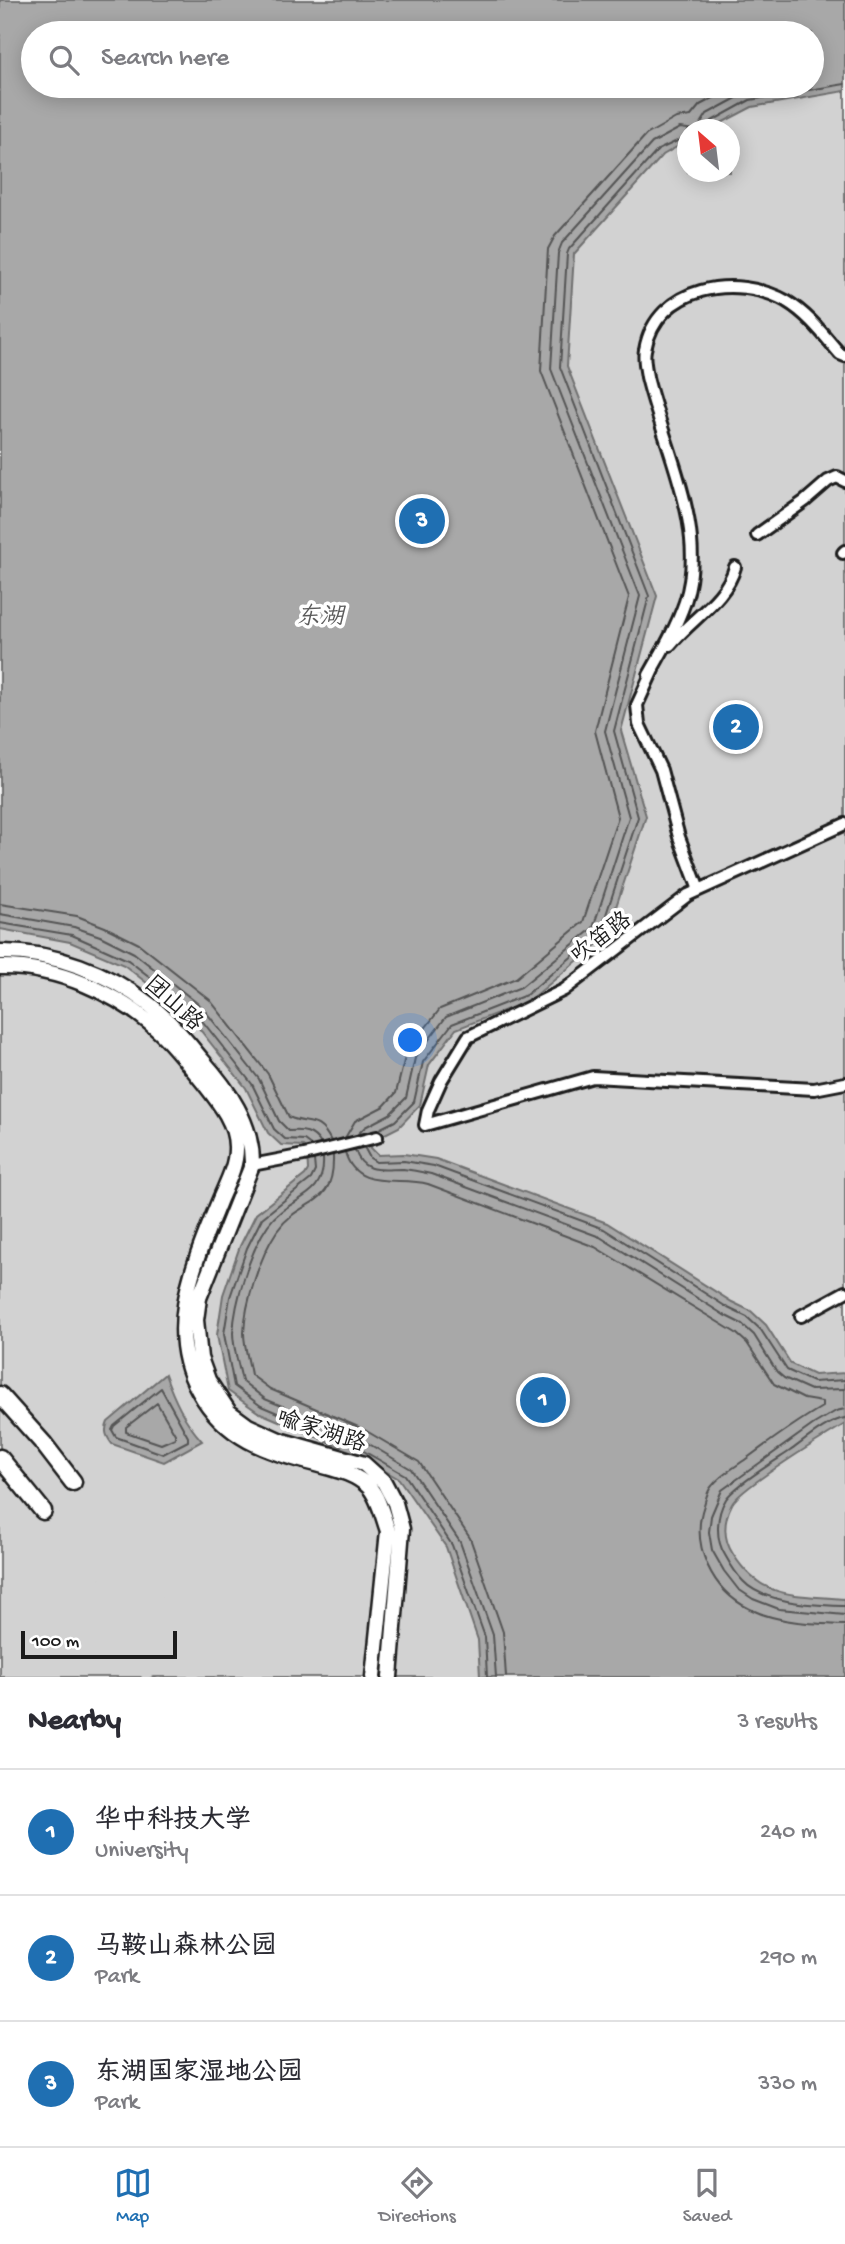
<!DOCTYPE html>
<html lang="en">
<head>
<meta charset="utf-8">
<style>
	:root { --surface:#fff; --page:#f7f7f7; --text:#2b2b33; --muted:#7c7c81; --line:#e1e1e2; --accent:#1f6fb2 }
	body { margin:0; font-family:"Gochi Hand","LXGW WenKai TC",sans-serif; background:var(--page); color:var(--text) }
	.compass { position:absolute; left:677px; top:119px; width:63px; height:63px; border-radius:50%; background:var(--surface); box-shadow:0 4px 18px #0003; rotate:332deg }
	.scale { position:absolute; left:21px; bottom:18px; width:156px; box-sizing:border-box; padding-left:7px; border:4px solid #1c1c1c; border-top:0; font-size:19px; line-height:24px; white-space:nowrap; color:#1c1c1c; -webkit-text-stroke:5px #fff; paint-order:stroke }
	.you { position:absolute; left:411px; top:1041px; width:24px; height:24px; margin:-18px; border:5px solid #fff; border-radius:50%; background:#1a73e8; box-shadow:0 0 0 10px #1a73e833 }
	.badge { display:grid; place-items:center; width:46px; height:46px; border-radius:50%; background:var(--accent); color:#fff; font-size:23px; font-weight:700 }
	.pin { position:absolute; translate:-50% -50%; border:4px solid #fff; box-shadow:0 2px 7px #0006 }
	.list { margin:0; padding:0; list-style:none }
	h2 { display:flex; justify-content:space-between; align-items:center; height:91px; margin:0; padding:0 28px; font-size:30px }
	h2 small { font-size:23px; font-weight:400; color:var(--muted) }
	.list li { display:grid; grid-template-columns:46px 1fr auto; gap:21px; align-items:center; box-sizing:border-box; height:126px; padding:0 28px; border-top:2px solid var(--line) }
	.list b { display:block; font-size:26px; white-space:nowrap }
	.list p { margin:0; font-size:23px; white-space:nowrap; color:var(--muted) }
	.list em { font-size:23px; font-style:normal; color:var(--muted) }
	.icon { flex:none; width:38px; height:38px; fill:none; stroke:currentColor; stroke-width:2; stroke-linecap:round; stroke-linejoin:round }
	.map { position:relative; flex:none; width:845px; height:1677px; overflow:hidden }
	.search { position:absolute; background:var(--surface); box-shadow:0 4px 18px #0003; left:21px; right:21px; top:21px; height:77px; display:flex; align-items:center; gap:18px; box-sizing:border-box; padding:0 24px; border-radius:38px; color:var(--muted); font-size:26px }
	.sheet { height:469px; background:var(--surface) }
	nav { display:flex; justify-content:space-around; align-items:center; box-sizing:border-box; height:98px; border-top:2px solid var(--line); background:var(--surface); font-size:19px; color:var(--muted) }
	nav a { display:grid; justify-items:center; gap:4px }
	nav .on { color:var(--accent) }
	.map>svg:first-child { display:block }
	.green { fill:#d2d2d2; stroke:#777; stroke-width:2; fill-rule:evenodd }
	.water { fill:#a8a8a8; stroke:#707070; stroke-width:2; fill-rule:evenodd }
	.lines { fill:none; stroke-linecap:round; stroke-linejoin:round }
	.shore { stroke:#545454; stroke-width:2 }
	.highway-tunnel { stroke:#d2d2d2; stroke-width:16; stroke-dasharray:16 8; stroke-linecap:butt }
	.minor-casing { stroke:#1c1c1c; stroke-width:16 }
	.major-casing { stroke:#1c1c1c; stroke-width:19 }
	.highway-casing { stroke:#1c1c1c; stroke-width:21 }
	.minor { stroke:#fff; stroke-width:10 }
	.major { stroke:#fff; stroke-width:14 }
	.highway { stroke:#fff; stroke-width:16 }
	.labels { text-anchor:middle; stroke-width:7; stroke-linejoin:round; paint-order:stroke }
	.street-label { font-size:23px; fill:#1c1c1c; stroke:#fff }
	.water-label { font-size:24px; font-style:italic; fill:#5b5b5b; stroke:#fff }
</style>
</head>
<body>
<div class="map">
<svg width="845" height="1677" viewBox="0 0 845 1677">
	<rect width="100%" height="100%" fill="#f2f2f2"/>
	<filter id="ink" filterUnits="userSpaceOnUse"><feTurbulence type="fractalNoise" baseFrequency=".0143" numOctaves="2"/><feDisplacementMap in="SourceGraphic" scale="14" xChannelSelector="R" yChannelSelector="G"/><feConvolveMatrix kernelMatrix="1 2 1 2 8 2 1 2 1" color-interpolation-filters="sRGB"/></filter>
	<g filter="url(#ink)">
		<path class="green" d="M 0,0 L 845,0 L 845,1677 L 0,1677 ZM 33,33 L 812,33 L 812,86 L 33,86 ZM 688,130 L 730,130 L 730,172 L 688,172 Z"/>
		<path class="water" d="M 0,0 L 845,0 L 845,91 L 752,107 L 710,129 L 688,130 L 687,141 L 663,155 L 574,254 L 567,366 L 657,596 L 621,731 L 646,816 L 606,937 L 529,1001 L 456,1029 L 429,1065 L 420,1105 L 399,1127 L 373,1140 L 371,1148 L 378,1155 L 404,1154 L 436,1159 L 607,1223 L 732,1302 L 751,1311 L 766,1325 L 791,1364 L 814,1375 L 845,1373 L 845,1424 C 825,1436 740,1488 732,1504 C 723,1521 723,1539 733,1554 C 762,1601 796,1594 845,1599 L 845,1677 L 480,1677 L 478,1640 L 446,1547 L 399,1479 L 352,1452 L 258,1412 L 228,1391 L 217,1335 L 223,1295 L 240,1246 L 256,1214 L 305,1175 L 308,1170 L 307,1150 L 303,1146 L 281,1145 L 268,1133 L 246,1088 L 190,1017 L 124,965 L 70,942 L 0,929 ZM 33,33 L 812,33 L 812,86 L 33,86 Z
			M 165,1374 C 174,1399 184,1421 202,1441 L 164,1462 L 112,1444 C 106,1436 104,1431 108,1422 Z"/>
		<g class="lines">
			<path class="shore" d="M 697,130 L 707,114 L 744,94 L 783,86
				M 708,130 L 712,121 L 750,100 L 845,84
				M 0,904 L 77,916 L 105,927 L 139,944 L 210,1000 L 268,1074 L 289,1117 C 307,1126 318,1115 331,1141
				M 0,914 L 74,927 L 100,936 L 134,953 L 202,1007 L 259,1079 L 279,1121 L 289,1131 C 303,1130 313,1131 321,1144
				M 0,923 L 72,935 L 128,960 L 196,1013 L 252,1084 L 274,1129 L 285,1139 L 304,1140 L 312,1146
				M 377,1130 L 395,1121 L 414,1102 L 423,1062 L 452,1024 L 526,995 L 600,933 L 638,817 L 614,731 L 649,596 L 560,367 L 567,254 L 569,249 L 658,150 L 688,136
				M 358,1134 L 365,1127 L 390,1114 L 406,1098 L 415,1058 L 446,1017 L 521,987 L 593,928 L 629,817 L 605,731 L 640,596 L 551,369 L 558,253 L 562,243 L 652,143 L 680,128 L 695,130
				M 345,1138 L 355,1121 L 384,1106 L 396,1093 L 406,1053 L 440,1009 L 516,978 L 583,922 L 618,817 L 595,731 L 629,597 L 541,371 L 548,249 L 555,236 L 646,135 L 676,118 L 691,116 L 700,105 L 736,86
				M 364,1147 L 370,1158 L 376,1162 L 404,1161 L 434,1166 L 604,1229 L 728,1308 L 747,1317 L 761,1330 L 787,1370 L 813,1382 L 845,1380
				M 355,1150 C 363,1175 382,1169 403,1169 C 413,1170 422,1172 431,1174 L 600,1237 L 724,1315 L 742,1324 L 754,1335 L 777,1372 L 784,1378 L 811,1390 L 845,1389
				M 345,1152 C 356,1192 398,1176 428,1184 L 595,1247 L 736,1333 L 747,1343 L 774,1384 L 804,1399 L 822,1402 L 822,1407 C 795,1423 770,1441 746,1459 C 735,1467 720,1475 712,1486 C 707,1491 706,1499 704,1505 C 690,1545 712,1591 750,1609 C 778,1623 814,1624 845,1625
				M 333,1155 C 335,1211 301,1196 277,1231 C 260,1256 245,1303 244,1333 C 244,1346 249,1362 251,1375 L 270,1389 L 363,1429 L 419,1462 L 470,1538 L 503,1632 L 506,1677
				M 323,1158 C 326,1200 288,1196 268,1225 C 250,1251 235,1301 233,1333 C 233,1348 239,1366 242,1381 L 265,1399 L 359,1438 L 411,1469 L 460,1542 L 493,1635 L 496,1677
				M 314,1160 L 315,1171 L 311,1179 L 262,1218 L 247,1248 L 230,1297 L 224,1334 L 234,1386 L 261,1406 L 355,1446 L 405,1475 L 452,1545 L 485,1637 L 487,1677
				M 161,1388 L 188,1437 L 188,1441 L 163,1454 L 116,1437 L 112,1430 L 114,1426 Z
				M 157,1403 L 175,1434 L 175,1438 L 161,1444 L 126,1432 L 126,1427 Z
				M 845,1409 L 836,1411 L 814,1424 L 722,1490 L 711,1516 L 709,1532 L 712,1550 L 724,1571 L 738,1589 L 753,1599 L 779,1609 L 845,1615
				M 845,1418 C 829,1420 804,1441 790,1451 C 775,1461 735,1485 726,1499 C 716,1515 715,1539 725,1555 C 730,1564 736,1574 743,1581 C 764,1604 816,1605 845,1606"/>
			<path class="highway-tunnel" d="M 73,1482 C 119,1544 164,1606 197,1677
				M 43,1511 L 108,1603 L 151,1677"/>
			<defs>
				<path id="minor" d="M 757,535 L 805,501 L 828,481 L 837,477 L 845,481
					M 843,553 L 845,551
					M 670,645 C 692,618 726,600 735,567
					M 653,670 L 637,705 L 639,724 L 661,770 L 679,837 L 699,890
					M 649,675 C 662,652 676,628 685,602 C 709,530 664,448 647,377 C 646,369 643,358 645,350 C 656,286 736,273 786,301 C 808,314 823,334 840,354 L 845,356
					M 845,824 L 688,895 L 564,990 L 468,1037 L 441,1081 L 428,1110 L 425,1125 L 593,1077 L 814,1089 L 845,1083
					M 252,1165 L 304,1155 L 377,1137
					M 801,1316 L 845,1292"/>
				<path id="major" d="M 0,952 C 53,951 109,973 150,1005 C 170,1021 186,1040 202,1060 C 228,1089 253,1124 252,1165 L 199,1298 L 196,1320 L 200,1358 L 208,1380 L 229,1412 L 248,1426 L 279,1440 L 364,1464 L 384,1482 L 395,1503 L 402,1529 L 390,1677
					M 0,967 C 56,966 118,993 159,1031 C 176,1047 190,1066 204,1083 C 219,1102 237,1124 236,1149 C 236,1168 225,1186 218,1204 C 194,1263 164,1330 199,1391 C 225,1438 266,1452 316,1464 C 334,1469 355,1473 369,1487 C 379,1498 383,1517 388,1531 L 373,1677"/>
				<path id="highway" d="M 0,1395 L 43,1443 L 73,1482
					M 0,1458 L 43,1511"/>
			</defs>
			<use href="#minor" class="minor-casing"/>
			<use href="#major" class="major-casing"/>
			<use href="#highway" class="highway-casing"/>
			<use href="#minor" class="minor"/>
			<use href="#major" class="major"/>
			<use href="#highway" class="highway"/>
		</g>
	</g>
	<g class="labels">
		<g class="street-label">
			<text transform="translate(600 936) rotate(-37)" y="8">吹笛路</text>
			<text transform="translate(175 1002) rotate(42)" y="8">团山路</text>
			<text transform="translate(322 1429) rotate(18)" y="8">喻家湖路</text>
		</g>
		<g class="water-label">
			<text x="320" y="623">东湖</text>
		</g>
	</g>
</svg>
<svg class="compass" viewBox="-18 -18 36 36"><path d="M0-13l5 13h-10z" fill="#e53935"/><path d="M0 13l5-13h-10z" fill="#7c7c81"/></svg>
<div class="scale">100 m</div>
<div class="you"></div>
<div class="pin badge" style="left:543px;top:1400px">1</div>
<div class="pin badge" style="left:736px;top:727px">2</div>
<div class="pin badge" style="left:422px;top:521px">3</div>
<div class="search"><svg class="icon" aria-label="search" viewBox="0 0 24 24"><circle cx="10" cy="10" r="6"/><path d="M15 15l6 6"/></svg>Search here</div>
</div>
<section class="sheet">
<h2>Nearby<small>3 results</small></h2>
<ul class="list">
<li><span class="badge">1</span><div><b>华中科技大学</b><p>University</p></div><em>240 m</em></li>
<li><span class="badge">2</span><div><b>马鞍山森林公园</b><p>Park</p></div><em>290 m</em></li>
<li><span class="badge">3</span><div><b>东湖国家湿地公园</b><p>Park</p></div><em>330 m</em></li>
</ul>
</section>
<nav>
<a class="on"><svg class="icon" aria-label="map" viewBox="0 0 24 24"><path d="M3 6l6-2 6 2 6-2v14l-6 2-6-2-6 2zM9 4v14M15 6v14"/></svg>Map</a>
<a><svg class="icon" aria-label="directions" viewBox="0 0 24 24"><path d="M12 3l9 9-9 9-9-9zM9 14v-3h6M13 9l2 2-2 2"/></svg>Directions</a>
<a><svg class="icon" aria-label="saved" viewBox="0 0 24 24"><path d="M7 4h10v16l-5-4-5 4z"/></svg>Saved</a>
</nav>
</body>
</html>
